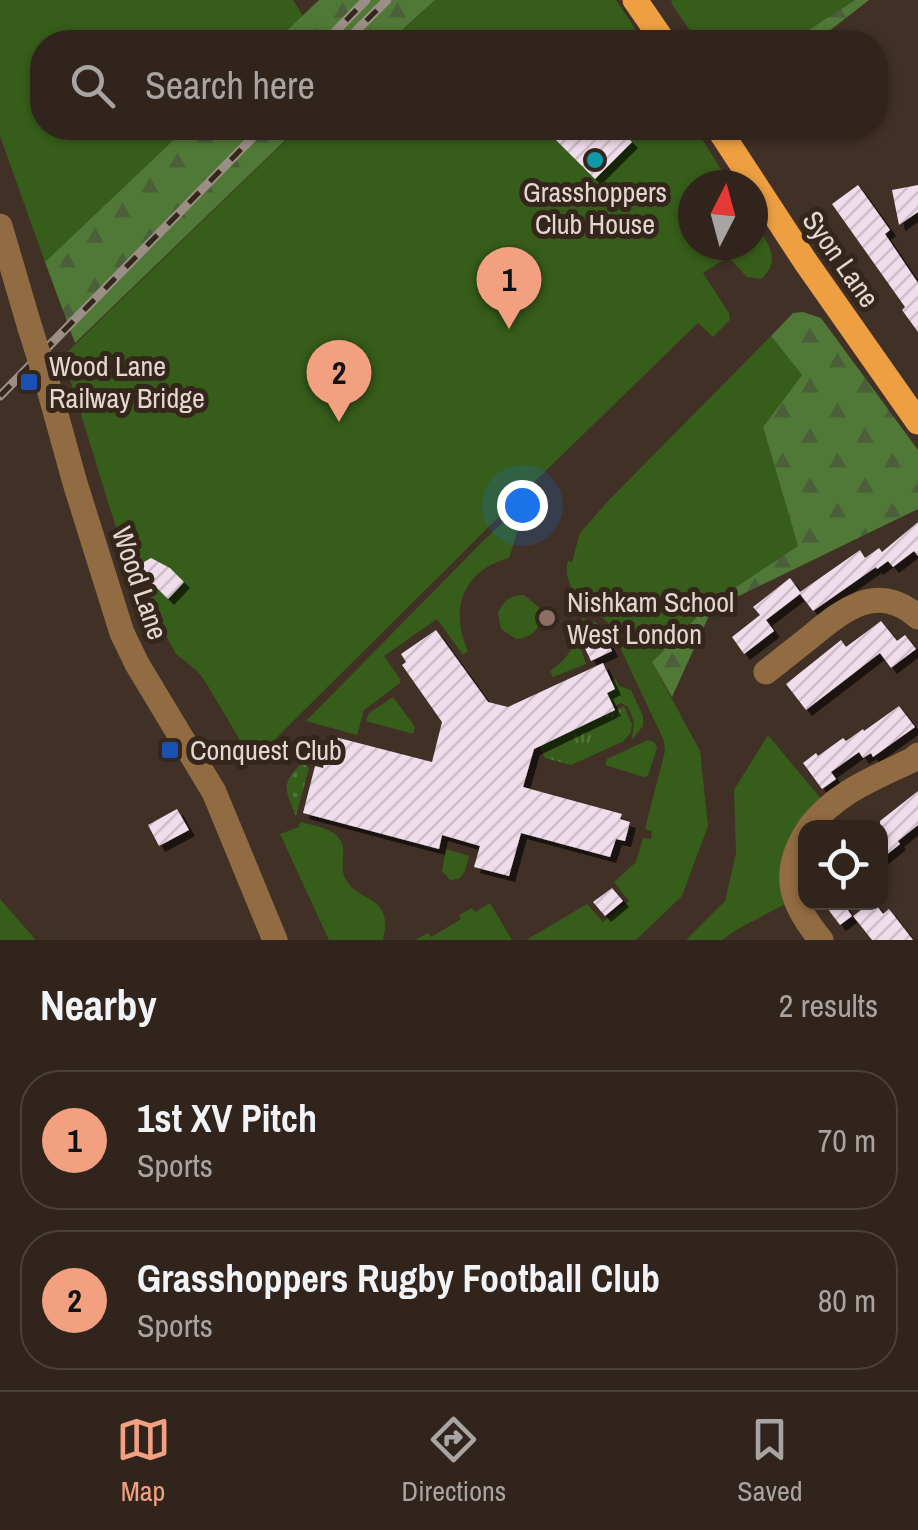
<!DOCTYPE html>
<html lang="en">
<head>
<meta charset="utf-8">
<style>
	:root { --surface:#30241c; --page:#3c3029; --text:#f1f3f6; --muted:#a8a4a3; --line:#4b413b; --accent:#f2a080 }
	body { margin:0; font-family:"Archivo Narrow",sans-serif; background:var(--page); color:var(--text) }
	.controls { position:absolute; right:30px; bottom:30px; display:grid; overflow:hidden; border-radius:20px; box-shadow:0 2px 8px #0004 }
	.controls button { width:90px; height:90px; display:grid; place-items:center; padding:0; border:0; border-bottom:2px solid var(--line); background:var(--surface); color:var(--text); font:50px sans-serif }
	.compass { position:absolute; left:678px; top:170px; width:90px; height:90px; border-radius:50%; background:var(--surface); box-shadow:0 2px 8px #0004; rotate:6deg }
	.you { position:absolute; left:522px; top:505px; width:35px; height:35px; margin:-25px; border:8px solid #fff; border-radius:50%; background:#1a73e8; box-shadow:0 0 0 15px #1a73e833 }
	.badge { display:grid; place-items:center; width:65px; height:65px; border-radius:50%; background:var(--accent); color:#111; font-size:32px; font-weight:700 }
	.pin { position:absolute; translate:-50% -82px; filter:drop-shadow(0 2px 5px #0008) }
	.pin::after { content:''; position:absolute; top:52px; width:35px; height:30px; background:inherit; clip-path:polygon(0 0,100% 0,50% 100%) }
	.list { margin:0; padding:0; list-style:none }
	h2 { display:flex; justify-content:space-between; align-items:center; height:130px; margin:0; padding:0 40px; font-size:42px }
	h2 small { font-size:32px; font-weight:400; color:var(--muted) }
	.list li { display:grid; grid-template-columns:65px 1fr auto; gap:30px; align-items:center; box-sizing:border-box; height:140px; margin:0 20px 20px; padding:0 20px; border:2px solid var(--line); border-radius:40px }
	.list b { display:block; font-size:38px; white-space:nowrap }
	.list p { margin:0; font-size:32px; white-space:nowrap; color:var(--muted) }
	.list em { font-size:32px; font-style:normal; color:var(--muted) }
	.icon { flex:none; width:55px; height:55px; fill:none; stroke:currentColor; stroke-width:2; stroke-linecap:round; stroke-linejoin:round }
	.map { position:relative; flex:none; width:918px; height:940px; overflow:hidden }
	.search { position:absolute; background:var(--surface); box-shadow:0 2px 8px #0004; left:30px; right:30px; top:30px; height:110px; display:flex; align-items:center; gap:25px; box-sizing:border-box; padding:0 35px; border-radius:40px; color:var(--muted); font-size:38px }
	.sheet { height:450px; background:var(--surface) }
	nav { display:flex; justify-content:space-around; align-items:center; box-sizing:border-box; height:140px; border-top:2px solid var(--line); background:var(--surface); font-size:28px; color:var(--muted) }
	nav a { display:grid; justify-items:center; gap:5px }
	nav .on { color:var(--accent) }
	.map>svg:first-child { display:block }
	.grass { fill:#375d1a }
	.forest { fill:url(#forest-firs) }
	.park { fill:url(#park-tufts) }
	.garden { fill:url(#garden-dots) }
	.building { fill:url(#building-hatch); filter:url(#shadow) }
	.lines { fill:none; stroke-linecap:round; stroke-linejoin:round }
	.minor { stroke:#916b42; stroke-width:25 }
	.major { stroke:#ed9f42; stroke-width:25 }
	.rail-casing { stroke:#9b8e86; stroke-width:9 }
	.rail { stroke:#35261c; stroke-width:5; stroke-dasharray:15; stroke-linecap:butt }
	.minor-bridge { stroke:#916b42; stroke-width:25 }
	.culture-dot { fill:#0f9aa8; stroke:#35261c; stroke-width:4 }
	.transit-dot { fill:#1a4fb4; stroke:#35261c; stroke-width:4 }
	.education-dot { fill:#8d6e63; stroke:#35261c; stroke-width:4 }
	.labels { text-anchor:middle; stroke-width:10; stroke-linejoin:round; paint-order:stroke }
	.poi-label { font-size:28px; fill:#e2d7d1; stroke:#35261c; text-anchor:start }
	.street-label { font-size:28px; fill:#e2d7d1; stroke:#35261c }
</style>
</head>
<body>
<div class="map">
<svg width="918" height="940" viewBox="0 0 918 940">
	<defs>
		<pattern id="forest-firs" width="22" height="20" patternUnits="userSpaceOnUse" patternTransform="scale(2.5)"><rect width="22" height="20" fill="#507836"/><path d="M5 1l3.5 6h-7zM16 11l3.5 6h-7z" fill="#4b5f3a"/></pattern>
		<pattern id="park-tufts" width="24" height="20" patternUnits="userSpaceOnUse" patternTransform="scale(2.5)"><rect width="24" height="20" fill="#375d1a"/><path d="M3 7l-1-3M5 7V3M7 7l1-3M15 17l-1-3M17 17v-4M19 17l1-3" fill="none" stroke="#54743a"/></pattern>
		<pattern id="garden-dots" width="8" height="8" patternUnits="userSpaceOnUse" patternTransform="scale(2.5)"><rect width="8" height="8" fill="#375d1a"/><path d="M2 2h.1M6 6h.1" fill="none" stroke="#54743a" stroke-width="1.8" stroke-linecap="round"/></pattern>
		<pattern id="building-hatch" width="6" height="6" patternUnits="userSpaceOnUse" patternTransform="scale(2.5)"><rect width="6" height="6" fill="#efddec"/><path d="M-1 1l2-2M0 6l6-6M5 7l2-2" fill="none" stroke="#cdbec9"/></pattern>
		<filter id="shadow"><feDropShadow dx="6" dy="6" stdDeviation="0" flood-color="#0009"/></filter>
	</defs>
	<rect width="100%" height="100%" fill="#403026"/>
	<path class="grass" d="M 0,0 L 293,0 L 303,16 L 275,42 L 42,42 L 42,128 L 186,128 L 45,262 L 0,136 Z
		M 435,0 L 616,0 L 644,42 L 390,42 Z
		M 672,0 L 855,0 L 790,42 L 698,42 L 671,3 Z
		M 299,128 L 695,128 L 731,185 L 693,185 L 693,245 L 753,245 L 753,221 C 766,241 784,259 761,279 L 747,277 L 728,257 L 703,273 L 729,313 L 730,320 L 713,337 L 698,323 L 527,489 L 248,766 L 238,737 L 205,681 L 196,670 L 176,654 L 129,570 L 63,356 Z
		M 771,336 L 802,375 L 763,427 L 798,546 L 709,605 L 652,662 L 700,751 L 708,826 L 682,896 L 636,940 L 526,940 L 587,904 L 603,922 L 629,901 L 614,882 L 636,862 L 643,838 L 651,839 L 652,831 L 645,829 L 665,751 L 664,741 L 609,624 L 601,616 L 580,606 C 574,587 563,581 568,561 L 572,562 L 580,533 L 608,501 Z
		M 537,491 L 522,517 L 509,558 C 463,570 449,609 468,651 L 463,655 L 437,619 L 384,656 L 400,679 L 400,683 L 364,710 L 357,735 L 306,721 L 483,541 Z
		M 524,595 L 539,607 C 544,625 534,638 516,639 L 501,629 L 498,613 C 503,601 510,595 524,595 Z
		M 582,618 L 597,623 L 604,634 L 580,646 L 586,664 L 553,677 L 550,671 C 571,657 577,641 582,618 Z
		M 616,679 L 619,686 L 631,690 L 643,716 L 643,726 L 632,740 L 634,722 L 628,707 L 621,703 L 613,707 L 607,693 L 615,689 L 612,681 Z
		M 393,697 L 415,727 L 413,734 L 366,721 L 369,713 Z
		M 768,735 L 821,799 L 791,901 L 736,930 L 722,940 L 686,940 L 725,901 L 736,853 L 734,790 Z
		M 648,740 L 654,742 L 657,748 L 648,776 L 643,777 L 605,765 L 607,759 Z
		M 300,822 C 312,825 328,827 337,836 C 350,849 337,865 346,880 C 360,904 394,894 383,940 L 329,940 L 280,834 L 299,827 Z
		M 446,849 L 469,856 L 465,871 L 459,879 L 450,880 L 442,871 Z
		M 0,899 L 36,940 L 0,940 Z
		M 490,903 L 512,940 L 415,940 L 428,933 L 431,937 L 461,919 L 459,915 L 472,908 L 475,912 Z"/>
	<path class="forest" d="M 319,0 L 435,0 L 389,42 L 275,42 Z
		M 855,0 L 869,0 L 815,42 L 790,42 Z
		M 186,128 L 298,128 L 75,343 L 45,262 Z
		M 803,312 L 821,318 L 918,450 L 918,509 L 712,609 L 672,697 L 652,662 L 709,605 L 798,546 L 763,427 L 802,375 L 771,336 L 793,313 Z"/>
	<path class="park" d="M 624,706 L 632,724 L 631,732 L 624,741 L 571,765 L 545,758 L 540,746 Z"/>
	<path class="garden" d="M 303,762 L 309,768 L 296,816 C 285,789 280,784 303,762 Z"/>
	<path class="building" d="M 544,128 L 618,128 L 632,142 L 595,179 Z
		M 858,185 L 890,230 L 885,234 L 918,283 L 918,332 L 902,310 L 905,307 L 832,204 Z
		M 918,185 L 918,212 L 899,225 L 892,190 Z
		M 918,522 L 918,556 L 914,551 L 893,567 L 888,561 L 877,569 L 876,567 L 813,611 L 800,594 L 766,620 L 774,631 L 744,654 L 732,637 L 760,615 L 753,607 L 790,578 L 800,592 L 860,550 L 865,558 L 879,548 L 882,552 Z
		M 151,558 L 170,568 L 184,582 L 168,599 L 150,581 L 143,570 L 144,562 Z
		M 881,621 L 897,641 L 905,635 L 916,649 L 891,668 L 880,653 L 806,710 L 786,684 L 841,640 L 846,647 Z
		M 436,630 L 488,702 L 508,707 L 603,663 L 615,689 L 607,693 L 615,710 L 534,749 L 523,787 L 622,814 L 620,819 L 630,822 L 625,841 L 616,839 L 610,857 L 521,833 L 509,876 L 474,867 L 480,846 L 442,835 L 439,849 L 303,813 L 315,766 L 323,768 L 325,758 L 330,760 L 335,737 L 432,762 L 442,722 L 402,665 L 406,662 L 401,654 Z
		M 604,634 L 612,651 L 591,661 L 583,644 Z
		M 899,706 L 915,727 L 873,757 L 871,753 L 863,758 L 859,752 L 831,772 L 836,779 L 822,789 L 803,763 L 816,753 L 818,756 L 843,738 L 846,741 L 863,729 L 864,731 Z
		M 918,791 L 918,825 L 898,841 L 900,844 L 880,860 L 880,821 Z
		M 177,809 L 189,830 L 159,846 L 148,825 Z
		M 612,888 L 623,901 L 605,916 L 593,902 Z
		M 834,902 L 842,902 L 852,916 L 840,925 L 827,908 Z
		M 871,902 L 874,902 L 883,914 L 889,909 L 913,940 L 872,940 L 853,916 Z"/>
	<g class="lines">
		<path class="minor" d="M 0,226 L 30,328
			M 47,382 L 75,483 L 122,633 L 137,664 L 214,792 L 275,940
			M 766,672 C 781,660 795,649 809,638 C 843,610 877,581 918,617
			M 809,828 C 836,792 873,779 912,760 L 918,755
			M 806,833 C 780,875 792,905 821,940"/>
		<path class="major" d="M 635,0 L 664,42
			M 718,128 L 805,261 L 918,422"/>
		<defs>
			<path id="rail" d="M 325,42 L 366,0
				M 345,42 L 387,0
				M 0,396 L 262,128"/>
		</defs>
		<use href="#rail" class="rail-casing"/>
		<use href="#rail" class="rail"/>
		<path class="minor-bridge" d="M 30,328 L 47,382"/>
	</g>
	<circle class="culture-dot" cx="595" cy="160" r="10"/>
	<g class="transit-dot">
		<rect x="19" y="372" width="20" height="20" rx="5"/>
		<rect x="160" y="740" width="20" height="20" rx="5"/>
	</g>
	<circle class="education-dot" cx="547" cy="618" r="10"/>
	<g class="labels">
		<g class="poi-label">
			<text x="595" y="202" text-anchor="middle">Grasshoppers<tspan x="595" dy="32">Club House</tspan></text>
			<text x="49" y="376">Wood Lane<tspan x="49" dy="32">Railway Bridge</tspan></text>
			<text x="567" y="612">Nishkam School<tspan x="567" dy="32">West London</tspan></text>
			<text x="190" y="760">Conquest Club</text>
		</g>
		<g class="street-label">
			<text transform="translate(841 259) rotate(55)" y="10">Syon Lane</text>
			<text transform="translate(140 583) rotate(71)" y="10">Wood Lane</text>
		</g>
	</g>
</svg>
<div class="controls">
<button><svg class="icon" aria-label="locate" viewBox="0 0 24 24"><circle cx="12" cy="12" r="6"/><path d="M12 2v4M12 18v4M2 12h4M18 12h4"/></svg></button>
</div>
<svg class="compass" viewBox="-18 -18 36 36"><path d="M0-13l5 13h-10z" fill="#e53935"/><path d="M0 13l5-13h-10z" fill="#a8a4a3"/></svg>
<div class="you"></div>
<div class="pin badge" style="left:509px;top:329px">1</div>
<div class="pin badge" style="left:339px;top:422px">2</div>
<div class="search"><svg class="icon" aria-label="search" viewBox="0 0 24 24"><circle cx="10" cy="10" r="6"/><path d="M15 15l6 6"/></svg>Search here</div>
</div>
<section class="sheet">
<h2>Nearby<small>2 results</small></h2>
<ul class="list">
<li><span class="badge">1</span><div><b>1st XV Pitch</b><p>Sports</p></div><em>70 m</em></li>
<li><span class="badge">2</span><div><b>Grasshoppers Rugby Football Club</b><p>Sports</p></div><em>80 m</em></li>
</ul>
</section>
<nav>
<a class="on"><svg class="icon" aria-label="map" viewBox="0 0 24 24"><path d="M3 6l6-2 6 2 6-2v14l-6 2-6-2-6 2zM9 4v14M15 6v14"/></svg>Map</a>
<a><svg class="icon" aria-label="directions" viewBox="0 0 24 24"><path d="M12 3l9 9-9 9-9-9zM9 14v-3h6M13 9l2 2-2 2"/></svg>Directions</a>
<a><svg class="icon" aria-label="saved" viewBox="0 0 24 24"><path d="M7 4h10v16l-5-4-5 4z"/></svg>Saved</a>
</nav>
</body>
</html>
